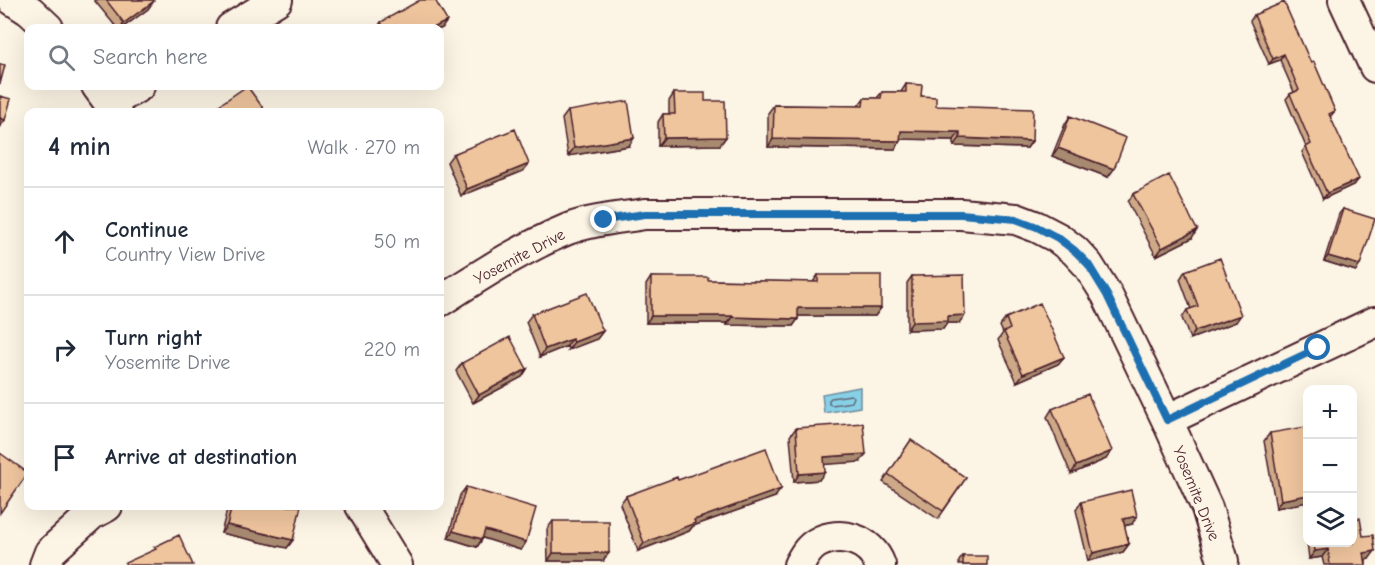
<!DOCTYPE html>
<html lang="en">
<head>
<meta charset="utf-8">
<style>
	:root { --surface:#fff; --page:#f6f6f7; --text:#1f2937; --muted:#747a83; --line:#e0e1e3 }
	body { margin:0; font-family:"Comic Neue",sans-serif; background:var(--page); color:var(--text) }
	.controls { position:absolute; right:18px; bottom:18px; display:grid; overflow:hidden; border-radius:12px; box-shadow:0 6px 24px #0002 }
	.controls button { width:54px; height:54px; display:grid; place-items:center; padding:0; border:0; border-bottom:2px solid var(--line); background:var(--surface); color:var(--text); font:30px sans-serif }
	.stop { position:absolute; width:18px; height:18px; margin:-14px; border:4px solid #1f6fb2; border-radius:50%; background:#fff }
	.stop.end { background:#1f6fb2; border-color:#fff; box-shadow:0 2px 6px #0008 }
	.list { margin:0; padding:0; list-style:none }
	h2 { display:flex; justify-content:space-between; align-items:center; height:78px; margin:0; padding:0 24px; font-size:26px }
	h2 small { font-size:20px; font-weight:400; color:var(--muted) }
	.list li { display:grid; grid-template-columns:39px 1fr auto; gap:18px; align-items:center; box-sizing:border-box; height:108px; padding:0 24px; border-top:2px solid var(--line) }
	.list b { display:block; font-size:22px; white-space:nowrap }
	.list p { margin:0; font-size:20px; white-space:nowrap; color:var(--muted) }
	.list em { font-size:20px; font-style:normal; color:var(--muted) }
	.icon { flex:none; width:33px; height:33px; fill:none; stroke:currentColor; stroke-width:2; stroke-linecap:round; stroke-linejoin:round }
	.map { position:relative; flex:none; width:1375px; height:565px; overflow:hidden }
	.search { position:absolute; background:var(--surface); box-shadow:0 6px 24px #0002; left:24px; top:24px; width:420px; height:66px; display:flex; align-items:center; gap:15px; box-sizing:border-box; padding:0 21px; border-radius:12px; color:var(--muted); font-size:22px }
	.panel { position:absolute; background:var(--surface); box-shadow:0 6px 24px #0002; left:24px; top:108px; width:420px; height:402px; border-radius:12px }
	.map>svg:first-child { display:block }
	.water { fill:#87d1e7; stroke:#6f8a9c; stroke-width:1.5 }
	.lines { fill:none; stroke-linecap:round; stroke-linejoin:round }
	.shore { stroke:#626676; stroke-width:1.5 }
	.minor-casing { stroke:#4a1f2b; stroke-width:34 }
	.minor { stroke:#fcf5e5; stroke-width:30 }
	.wall { fill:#cea988; stroke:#4a1f2b; stroke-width:1.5 }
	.shaded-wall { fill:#a78a6f; stroke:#4a1f2b; stroke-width:1.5 }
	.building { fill:#efc59e; stroke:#4a1f2b; stroke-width:1.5 }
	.route { stroke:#1f6fb2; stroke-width:8 }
	.labels { text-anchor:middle; stroke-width:6; stroke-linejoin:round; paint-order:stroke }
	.street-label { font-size:16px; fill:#4a1f2b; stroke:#fcf5e5 }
</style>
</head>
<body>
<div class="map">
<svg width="1375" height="565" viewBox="0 0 1375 565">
	<rect width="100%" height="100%" fill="#fcf5e5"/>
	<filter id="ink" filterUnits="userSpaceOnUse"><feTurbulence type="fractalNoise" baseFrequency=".0167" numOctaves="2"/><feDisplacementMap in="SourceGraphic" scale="12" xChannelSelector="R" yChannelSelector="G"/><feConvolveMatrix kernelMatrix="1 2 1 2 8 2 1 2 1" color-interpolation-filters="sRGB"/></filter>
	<g filter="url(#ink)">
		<path class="water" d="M 860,387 L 860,407 L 824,413 L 822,394 Z"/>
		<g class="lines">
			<path class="shore" d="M 851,395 L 854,397 L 852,402 L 832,405 L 829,404 L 829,400 L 831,398 Z"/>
			<defs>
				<path id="minor" d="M 13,0 L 30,11 L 48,28
					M 1344,0 L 1375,67
					M 231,28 L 277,0
					M 97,86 L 116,112
					M 110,103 L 139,86
					M 440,301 C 481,275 522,248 568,229 C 592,220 620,218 645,214 L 961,214 L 1016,219 L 1037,227 L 1058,238 L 1075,251 L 1088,265 L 1107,295 L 1167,420 L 1207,508 L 1223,561
					M 1167,420 L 1375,322
					M 361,506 L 397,565
					M 45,565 L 50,552 L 92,514 L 107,506
					M 799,565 C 804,556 808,548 817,543 C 840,530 871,539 880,565"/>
			</defs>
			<use href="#minor" class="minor-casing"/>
			<use href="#minor" class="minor"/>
		</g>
		<path class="wall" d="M 94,0 L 153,0 L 148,9 L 122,28 L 117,28 Z
			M 1254,15 L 1311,63 L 1335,111 L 1330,117 L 1355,184 L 1323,199 L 1302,152 L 1306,147 L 1286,99 L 1290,94 L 1294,92 L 1280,60 L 1269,64 L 1250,21 Z
			M 381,22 L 442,28 L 440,29 L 377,28 Z
			M 906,84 L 936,106 L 1032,141 L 1027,148 L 954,146 L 954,140 L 901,139 L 900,141 L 895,149 L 768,147 L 768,113 L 774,105 L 858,106 L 864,98 L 877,98 L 882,92 L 901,92 Z
			M 674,93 L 705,101 L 726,137 L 720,145 L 658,146 L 658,122 L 663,114 L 669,114 L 669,101 Z
			M 568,111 L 629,146 L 568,156 L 562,119 Z
			M 1070,116 L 1108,177 L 1052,156 L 1065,124 Z
			M 453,154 L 523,171 L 461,196 L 447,162 Z
			M 1133,194 L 1192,238 L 1156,256 L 1128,202 Z
			M 1343,209 L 1356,271 L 1324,261 L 1339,214 Z
			M 1185,271 L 1236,322 L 1190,339 L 1182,318 L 1187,310 L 1191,309 L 1180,279 Z
			M 818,275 L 881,308 L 875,316 L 798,316 L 798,319 L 793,326 L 727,325 L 727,323 L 646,323 L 646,285 L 651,277 L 708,280 L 813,282 Z
			M 912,276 L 959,323 L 947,323 L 943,329 L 907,330 L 907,283 Z
			M 532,314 L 603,331 L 597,339 L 568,350 L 567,346 L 540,357 L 526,322 Z
			M 1006,318 L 1064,357 L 1058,364 L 1017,382 L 998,340 L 1003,333 L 1000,326 Z
			M 462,363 L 527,369 L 522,377 L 473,403 L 456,371 Z
			M 1052,409 L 1106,459 L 1071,474 L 1047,417 Z
			M 796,428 L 860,462 L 824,464 L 819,480 L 794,482 L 790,436 Z
			M 1270,433 L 1308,445 L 1308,502 L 1276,508 L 1264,441 Z
			M 28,436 L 28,444 L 26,440 Z
			M 911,440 L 966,478 L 938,519 L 883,482 Z
			M 678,480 L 775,497 L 693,526 L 689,531 L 638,551 L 620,504 L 626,496 Z
			M 466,487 L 526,542 L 521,550 L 483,538 L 477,547 L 448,538 L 460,495 Z
			M 1081,502 L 1132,524 L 1124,526 L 1129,544 L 1123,552 L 1088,561 L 1076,510 Z
			M 228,506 L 298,506 L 293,540 L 287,548 L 221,533 Z
			M 553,521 L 603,561 L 548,561 L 547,529 Z
			M 1308,530 L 1308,543 L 1353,543 L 1363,536 L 1369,559 L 1366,560 L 1366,565 L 1324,565 L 1322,557 L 1309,559 L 1306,533 Z
			M 963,556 L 987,565 L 959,565 L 959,561 Z"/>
		<path class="shaded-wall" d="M 154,1 L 148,9 L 122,28 L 121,28 L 124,23 Z
			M 447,21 L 442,28 L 440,29 L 433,28 Z
			M 1284,54 L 1280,60 L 1269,64 L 1273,59 Z
			M 0,118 L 5,120 L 0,127 Z
			M 901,131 L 960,132 L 954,140 L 895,139 Z
			M 726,137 L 720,145 L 658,146 L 664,138 Z
			M 634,138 L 629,146 L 568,156 L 574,148 Z
			M 960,138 L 1032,141 L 1027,148 L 954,146 Z
			M 773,139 L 900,141 L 895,149 L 768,147 Z
			M 1058,148 L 1114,169 L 1108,177 L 1052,156 Z
			M 529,164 L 523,171 L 461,196 L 467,189 Z
			M 1359,179 L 1355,184 L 1323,199 L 1327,193 Z
			M 1197,230 L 1192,238 L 1156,256 L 1162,248 Z
			M 1328,256 L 1360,265 L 1356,271 L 1324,261 Z
			M 798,308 L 881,308 L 875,316 L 793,316 Z
			M 965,315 L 959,323 L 947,323 L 943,329 L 907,330 L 912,322 L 948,316 Z
			M 1241,315 L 1236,322 L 1190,339 L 1195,331 Z
			M 651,316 L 733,316 L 727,323 L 646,323 Z
			M 733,317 L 798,319 L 793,326 L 727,325 Z
			M 603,331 L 597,339 L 568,350 L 574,342 Z
			M 572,339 L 567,346 L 540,357 L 545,349 Z
			M 1064,357 L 1058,364 L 1017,382 L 1023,374 Z
			M 527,369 L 522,377 L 473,403 L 479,395 Z
			M 1112,451 L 1106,459 L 1071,474 L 1076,466 Z
			M 866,454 L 860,462 L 818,465 L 824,457 Z
			M 825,472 L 819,480 L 794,482 L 799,474 Z
			M 781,489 L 775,497 L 693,526 L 689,531 L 638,551 L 644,543 L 694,520 Z
			M 1308,495 L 1308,502 L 1276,508 L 1281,500 Z
			M 1137,516 L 1132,524 L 1117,527 L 1123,519 Z
			M 227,525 L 293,540 L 287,548 L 221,533 Z
			M 485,530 L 526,542 L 521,550 L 480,537 Z
			M 453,531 L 482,539 L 477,547 L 448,538 Z
			M 1129,544 L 1123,552 L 1088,561 L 1093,553 Z
			M 1328,549 L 1322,557 L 1309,559 L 1315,551 Z
			M 1375,551 L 1369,559 L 1359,561 L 1364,553 Z
			M 553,553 L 609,553 L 603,561 L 548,561 Z"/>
		<path class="building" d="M 106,0 L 153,0 L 154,1 L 124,23 Z
			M 420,0 L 435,0 L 447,21 L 433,28 L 383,28 L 384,28 L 381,22 Z
			M 1284,2 L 1311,63 L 1314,62 L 1335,111 L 1329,114 L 1359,179 L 1327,193 L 1306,147 L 1311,144 L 1290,94 L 1299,90 L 1284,54 L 1273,59 L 1254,15 Z
			M 0,64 L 5,65 L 0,84 Z
			M 906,84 L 922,85 L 921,96 L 936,97 L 936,106 L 1033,109 L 1032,141 L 960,138 L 960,132 L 901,131 L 900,141 L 773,139 L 774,105 L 863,106 L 864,98 L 881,98 L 882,92 L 906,92 Z
			M 247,86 L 266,112 L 209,112 Z
			M 674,93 L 705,93 L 705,101 L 725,101 L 726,137 L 664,138 L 663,114 L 675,114 Z
			M 0,96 L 11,99 L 5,120 L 0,118 Z
			M 628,101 L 634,138 L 574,148 L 568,111 Z
			M 1070,116 L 1126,138 L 1114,169 L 1058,148 Z
			M 515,129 L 529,164 L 467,189 L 453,154 Z
			M 1169,175 L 1197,230 L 1162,248 L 1133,194 Z
			M 1343,209 L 1375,219 L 1360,265 L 1328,256 Z
			M 1220,258 L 1241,315 L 1195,331 L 1187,310 L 1198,306 L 1185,271 Z
			M 818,275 L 881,275 L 881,308 L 798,308 L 798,319 L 733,317 L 733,316 L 651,316 L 651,277 L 708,277 L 708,280 L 818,282 Z
			M 964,275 L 965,315 L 948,316 L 948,321 L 912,322 L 912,276 Z
			M 587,293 L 603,331 L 574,342 L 572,339 L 545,349 L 532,314 Z
			M 1040,303 L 1064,357 L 1023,374 L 1004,332 L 1010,329 L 1006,318 Z
			M 510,337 L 527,369 L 479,395 L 462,363 Z
			M 1088,394 L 1112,451 L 1076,466 L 1052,409 Z
			M 863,423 L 866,454 L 824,457 L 825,472 L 799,474 L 796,428 Z
			M 1305,427 L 1308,445 L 1308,495 L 1281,500 L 1270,433 Z
			M 911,440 L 966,478 L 943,511 L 888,474 Z
			M 766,448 L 781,489 L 694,520 L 695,523 L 644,543 L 626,496 L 677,477 L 678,480 Z
			M 0,453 L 28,473 L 0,513 Z
			M 466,487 L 536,508 L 526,542 L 485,530 L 482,539 L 453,531 Z
			M 1131,490 L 1137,516 L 1123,519 L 1129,544 L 1093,553 L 1081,502 Z
			M 232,506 L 301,506 L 293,540 L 227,525 Z
			M 1360,518 L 1363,536 L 1373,535 L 1375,551 L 1364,553 L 1366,565 L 1330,565 L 1328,549 L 1315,551 L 1314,543 L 1353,543 L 1353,519 Z
			M 553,521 L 609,521 L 609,553 L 553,553 Z
			M 179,535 L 193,565 L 126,565 L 125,563 L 156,549 L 154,547 Z
			M 963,556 L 987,556 L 987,565 L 963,565 Z"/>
	</g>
	<g class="lines" filter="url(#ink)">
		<path class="route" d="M 604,220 L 645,214 L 961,214 L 1016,219 L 1037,227 L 1058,238 L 1075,251 L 1088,264 L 1107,295 L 1167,420 L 1318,348"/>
	</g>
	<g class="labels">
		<g class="street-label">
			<text transform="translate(519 256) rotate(-28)" y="6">Yosemite Drive</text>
			<text transform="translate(1197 493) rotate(68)" y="6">Yosemite Drive</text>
		</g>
	</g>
</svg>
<div class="controls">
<button>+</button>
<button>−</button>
<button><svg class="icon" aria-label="layers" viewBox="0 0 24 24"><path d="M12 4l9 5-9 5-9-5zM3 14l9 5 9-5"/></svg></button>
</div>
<div class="stop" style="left:1318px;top:348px"></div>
<div class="stop end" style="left:604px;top:220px"></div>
<div class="search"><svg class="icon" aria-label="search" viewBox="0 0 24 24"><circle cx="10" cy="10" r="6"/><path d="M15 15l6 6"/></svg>Search here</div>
<section class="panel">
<h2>4 min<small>Walk · 270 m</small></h2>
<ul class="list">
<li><svg class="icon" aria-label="ahead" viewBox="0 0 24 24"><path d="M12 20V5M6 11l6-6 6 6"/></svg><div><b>Continue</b><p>Country View Drive</p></div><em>50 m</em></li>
<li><svg class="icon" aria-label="right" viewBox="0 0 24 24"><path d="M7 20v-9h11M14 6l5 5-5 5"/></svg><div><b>Turn right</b><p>Yosemite Drive</p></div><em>220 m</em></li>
<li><svg class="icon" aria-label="arrive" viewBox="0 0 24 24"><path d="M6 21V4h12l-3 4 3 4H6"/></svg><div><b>Arrive at destination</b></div></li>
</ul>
</section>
</div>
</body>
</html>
